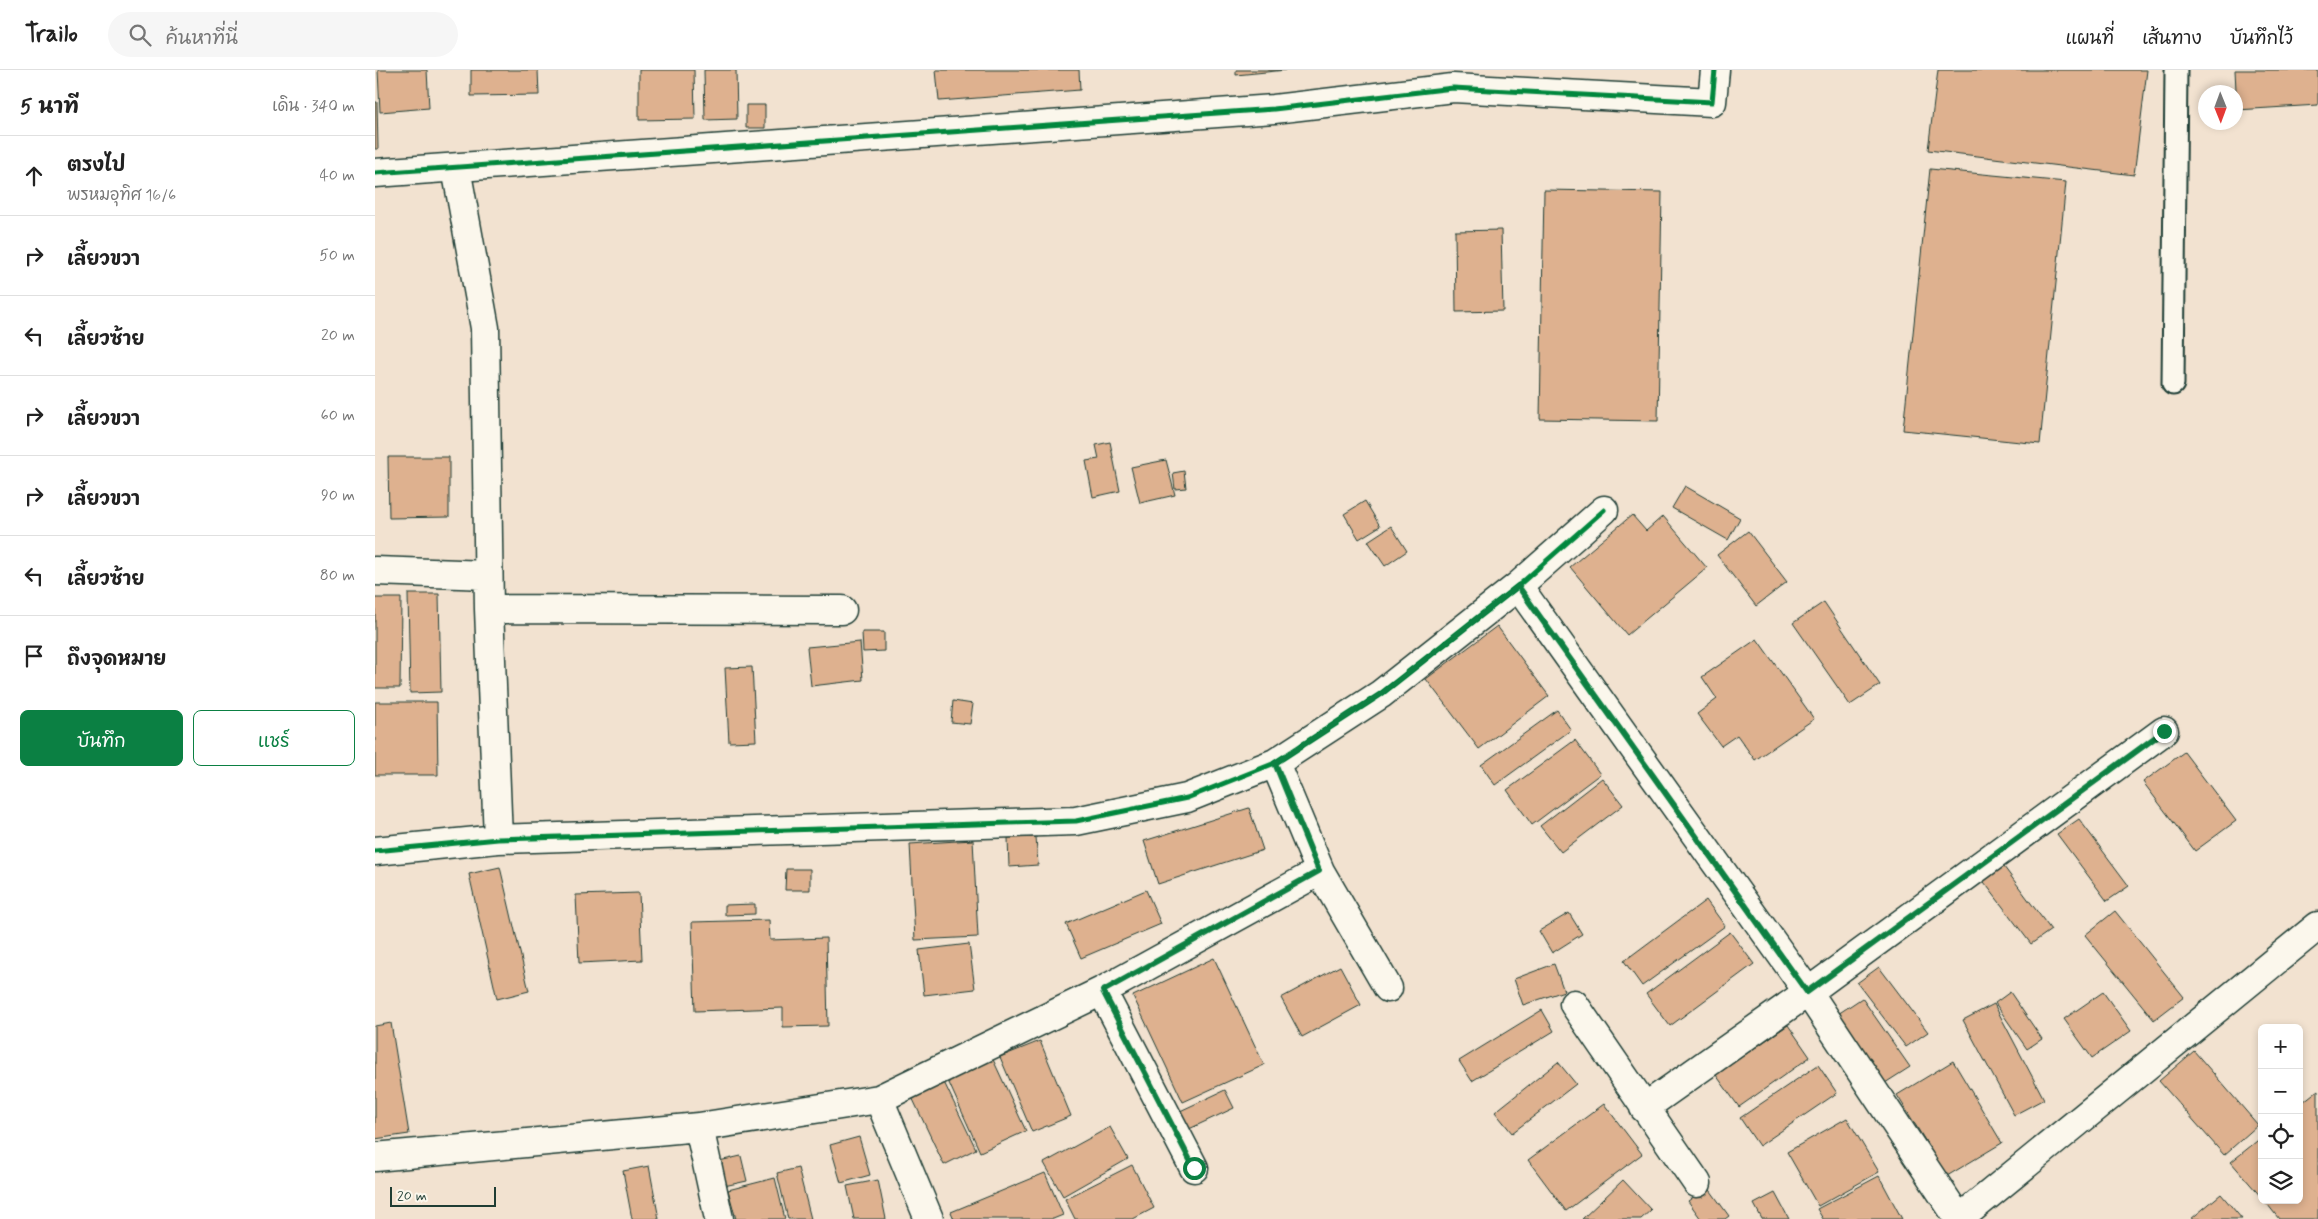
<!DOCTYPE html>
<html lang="th">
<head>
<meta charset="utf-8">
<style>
	:root { --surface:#fff; --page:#f6f6f6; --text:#222; --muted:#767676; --line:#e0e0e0; --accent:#0b8043 }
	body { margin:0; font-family:Mynerve,"Playpen Sans Thai",sans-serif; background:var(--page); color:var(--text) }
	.controls { position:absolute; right:15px; bottom:15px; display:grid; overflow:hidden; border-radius:8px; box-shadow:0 2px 8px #0003 }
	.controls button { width:45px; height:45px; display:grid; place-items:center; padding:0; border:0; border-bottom:1px solid var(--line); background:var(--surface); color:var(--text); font:25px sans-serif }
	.compass { position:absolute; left:1823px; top:15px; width:45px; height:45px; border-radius:50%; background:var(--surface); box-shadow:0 2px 8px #0003; rotate:179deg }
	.scale { position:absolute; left:15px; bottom:12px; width:106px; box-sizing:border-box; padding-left:5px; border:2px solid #1f3d34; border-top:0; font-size:14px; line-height:18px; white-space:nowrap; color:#1f3d34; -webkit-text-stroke:4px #fbf7ec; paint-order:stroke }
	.stop { position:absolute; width:15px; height:15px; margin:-11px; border:4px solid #0b8043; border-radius:50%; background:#fff }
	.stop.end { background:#0b8043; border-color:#fff; box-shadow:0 1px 5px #0008 }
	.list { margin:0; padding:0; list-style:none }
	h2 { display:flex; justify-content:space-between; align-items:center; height:65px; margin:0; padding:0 20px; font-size:21px }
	h2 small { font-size:16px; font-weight:400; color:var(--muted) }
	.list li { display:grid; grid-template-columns:32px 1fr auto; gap:15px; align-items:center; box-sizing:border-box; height:80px; padding:0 20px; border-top:1px solid var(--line) }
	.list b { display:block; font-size:19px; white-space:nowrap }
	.list p { margin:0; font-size:16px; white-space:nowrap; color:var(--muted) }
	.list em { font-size:16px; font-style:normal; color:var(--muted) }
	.actions { display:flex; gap:10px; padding:15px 20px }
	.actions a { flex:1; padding:11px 0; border:1px solid var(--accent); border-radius:8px; text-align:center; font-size:18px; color:var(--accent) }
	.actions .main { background:var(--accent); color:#fff }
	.icon { flex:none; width:28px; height:28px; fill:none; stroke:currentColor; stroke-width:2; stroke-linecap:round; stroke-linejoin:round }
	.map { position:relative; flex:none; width:1943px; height:1149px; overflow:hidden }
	header { display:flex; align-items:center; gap:30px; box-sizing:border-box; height:70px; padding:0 25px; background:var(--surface); border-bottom:1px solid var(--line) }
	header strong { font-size:24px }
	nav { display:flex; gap:28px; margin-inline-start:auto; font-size:18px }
	.search { width:350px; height:45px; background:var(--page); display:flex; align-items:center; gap:12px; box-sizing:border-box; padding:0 18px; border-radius:28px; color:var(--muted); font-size:19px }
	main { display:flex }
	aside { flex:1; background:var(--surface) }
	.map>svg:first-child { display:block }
	.building { fill:#deb18f; stroke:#1f3d34 }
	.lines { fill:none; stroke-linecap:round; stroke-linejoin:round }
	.service-casing { stroke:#1f3d34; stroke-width:25 }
	.minor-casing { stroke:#1f3d34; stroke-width:31 }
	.service { stroke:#fbf7ec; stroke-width:21 }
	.minor { stroke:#fbf7ec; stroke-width:28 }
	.cycleway-casing { stroke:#fbf7ec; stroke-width:8 }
	.cycleway { stroke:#00873e; stroke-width:5 }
	.route { stroke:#0b8043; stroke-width:6 }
</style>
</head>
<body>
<header>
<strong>Trailo</strong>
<div class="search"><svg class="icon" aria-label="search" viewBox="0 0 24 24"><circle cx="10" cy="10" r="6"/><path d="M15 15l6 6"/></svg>ค้นหาที่นี่</div>
<nav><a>แผนที่</a><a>เส้นทาง</a><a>บันทึกไว้</a></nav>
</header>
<main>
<aside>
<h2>5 นาที<small>เดิน · 340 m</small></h2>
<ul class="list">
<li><svg class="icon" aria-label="ahead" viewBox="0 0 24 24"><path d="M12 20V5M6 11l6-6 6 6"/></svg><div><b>ตรงไป</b><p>พรหมอุทิศ 16/6</p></div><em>40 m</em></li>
<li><svg class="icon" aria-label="right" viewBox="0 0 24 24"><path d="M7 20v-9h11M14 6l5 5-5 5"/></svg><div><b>เลี้ยวขวา</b></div><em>50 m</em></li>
<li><svg class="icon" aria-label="left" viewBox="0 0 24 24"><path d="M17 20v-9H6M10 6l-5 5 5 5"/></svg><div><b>เลี้ยวซ้าย</b></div><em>20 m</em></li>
<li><svg class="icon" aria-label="right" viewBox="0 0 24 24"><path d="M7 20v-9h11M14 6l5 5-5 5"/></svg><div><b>เลี้ยวขวา</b></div><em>60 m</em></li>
<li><svg class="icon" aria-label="right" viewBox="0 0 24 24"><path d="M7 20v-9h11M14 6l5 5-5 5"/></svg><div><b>เลี้ยวขวา</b></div><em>90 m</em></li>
<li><svg class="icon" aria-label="left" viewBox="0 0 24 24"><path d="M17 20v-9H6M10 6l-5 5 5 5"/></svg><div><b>เลี้ยวซ้าย</b></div><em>80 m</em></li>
<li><svg class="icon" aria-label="arrive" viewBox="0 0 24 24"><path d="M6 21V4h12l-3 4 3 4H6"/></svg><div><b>ถึงจุดหมาย</b></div></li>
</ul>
<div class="actions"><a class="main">บันทึก</a><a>แชร์</a></div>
</aside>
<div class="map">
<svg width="1943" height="1149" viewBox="0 0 1943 1149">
	<rect width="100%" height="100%" fill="#f2e2d0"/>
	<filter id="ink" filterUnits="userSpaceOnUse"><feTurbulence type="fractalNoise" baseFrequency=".02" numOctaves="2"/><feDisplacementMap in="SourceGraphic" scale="10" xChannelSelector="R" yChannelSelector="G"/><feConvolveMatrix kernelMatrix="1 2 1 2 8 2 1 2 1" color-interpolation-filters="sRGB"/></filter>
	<g filter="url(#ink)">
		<path class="building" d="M 3,0 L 52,0 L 54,38 L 5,42 Z
			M 96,0 L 163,0 L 164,25 L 96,26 Z
			M 264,0 L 319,0 L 320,49 L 264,50 Z
			M 329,0 L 361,0 L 362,49 L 330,50 Z
			M 561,0 L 704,0 L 705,20 L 564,31 Z
			M 861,0 L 911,0 L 861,5 Z
			M 1563,0 L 1772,0 L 1759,105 L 1553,80 Z
			M 1860,0 L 1943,0 L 1943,35 L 1862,40 Z
			M 0,32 L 2,32 L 3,79 L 0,79 Z
			M 371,35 L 390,35 L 390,58 L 371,58 Z
			M 1555,99 L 1691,112 L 1665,374 L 1528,360 Z
			M 1169,120 L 1287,122 L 1283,351 L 1165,349 Z
			M 1126,160 L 1128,241 L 1081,242 L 1080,161 Z
			M 735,372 L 745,421 L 718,427 L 711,391 L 724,389 L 721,375 Z
			M 13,387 L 74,387 L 74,447 L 14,448 Z
			M 791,390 L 800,425 L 765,433 L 756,397 Z
			M 809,401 L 811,418 L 800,419 L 798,403 Z
			M 1310,416 L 1365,448 L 1353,470 L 1297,438 Z
			M 990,431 L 1005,456 L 984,469 L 969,444 Z
			M 1257,445 L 1271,461 L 1288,446 L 1332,498 L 1252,565 L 1195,497 Z
			M 1016,456 L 1032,481 L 1010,496 L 993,471 Z
			M 1373,461 L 1412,512 L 1381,536 L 1342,485 Z
			M 33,524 L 64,524 L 66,622 L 35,623 Z
			M 0,528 L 26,528 L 25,618 L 0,618 Z
			M 1449,532 L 1505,615 L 1475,635 L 1418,553 Z
			M 1122,556 L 1174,626 L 1104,679 L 1051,609 Z
			M 487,562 L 509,562 L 509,581 L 488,582 Z
			M 1382,569 L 1439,649 L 1380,690 L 1362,665 L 1346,676 L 1322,644 L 1342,629 L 1327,607 Z
			M 485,572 L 488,610 L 436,616 L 432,577 Z
			M 377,597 L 381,671 L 354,672 L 350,598 Z
			M 578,631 L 598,634 L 595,654 L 576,652 Z
			M 0,632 L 62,632 L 63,705 L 0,705 Z
			M 1182,640 L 1196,660 L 1120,715 L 1106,695 Z
			M 1200,670 L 1225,704 L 1157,755 L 1132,720 Z
			M 1809,682 L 1861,751 L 1820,781 L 1768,712 Z
			M 1227,708 L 1248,735 L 1186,782 L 1165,756 Z
			M 874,738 L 888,780 L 783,814 L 769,771 Z
			M 1704,749 L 1754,816 L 1732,831 L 1682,764 Z
			M 661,767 L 663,795 L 634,797 L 633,768 Z
			M 598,770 L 603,867 L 540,870 L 535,774 Z
			M 1623,789 L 1676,860 L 1656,874 L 1603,804 Z
			M 125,797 L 154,921 L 122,929 L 94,804 Z
			M 411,799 L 435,799 L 435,820 L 410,820 Z
			M 771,820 L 786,854 L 706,888 L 691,854 Z
			M 264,823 L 267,890 L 204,893 L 201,825 Z
			M 1331,830 L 1350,856 L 1267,916 L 1249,891 Z
			M 380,834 L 380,844 L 350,845 L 350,835 Z
			M 1740,841 L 1809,927 L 1779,950 L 1710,865 Z
			M 1194,843 L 1207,864 L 1177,883 L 1164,861 Z
			M 394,850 L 395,870 L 451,868 L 453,956 L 408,957 L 408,938 L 320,941 L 317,852 Z
			M 1355,862 L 1379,894 L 1295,956 L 1271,924 Z
			M 594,874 L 600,919 L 549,925 L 544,880 Z
			M 839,888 L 889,995 L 808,1032 L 758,926 Z
			M 1179,894 L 1189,921 L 1148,935 L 1139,909 Z
			M 965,896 L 986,935 L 927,967 L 906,928 Z
			M 1504,897 L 1553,962 L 1531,977 L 1482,913 Z
			M 1635,922 L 1667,969 L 1652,979 L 1620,933 Z
			M 1728,922 L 1756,961 L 1717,988 L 1689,949 Z
			M 1487,928 L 1535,997 L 1510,1013 L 1463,944 Z
			M 1619,934 L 1669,1029 L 1639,1045 L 1588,950 Z
			M 1167,940 L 1179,961 L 1097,1011 L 1084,991 Z
			M 16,953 L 34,1064 L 0,1069 L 0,956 Z
			M 1413,955 L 1435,987 L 1364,1037 L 1341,1005 Z
			M 665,971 L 696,1046 L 657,1062 L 625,987 Z
			M 1819,981 L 1883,1055 L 1849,1085 L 1784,1011 Z
			M 615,983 L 651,1061 L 605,1082 L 570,1004 Z
			M 1578,991 L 1627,1073 L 1572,1106 L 1522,1025 Z
			M 1183,992 L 1201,1014 L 1137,1063 L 1120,1042 Z
			M 1443,995 L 1462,1023 L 1384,1076 L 1365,1048 Z
			M 567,1008 L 601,1079 L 569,1095 L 535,1023 Z
			M 850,1020 L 859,1038 L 812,1060 L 803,1042 Z
			M 1943,1020 L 1943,1149 L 1904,1149 L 1889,1130 L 1924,1130 L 1924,1035 Z
			M 1229,1034 L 1267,1084 L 1191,1141 L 1153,1090 Z
			M 1472,1048 L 1504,1102 L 1443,1136 L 1412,1082 Z
			M 735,1057 L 753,1089 L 688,1126 L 669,1093 Z
			M 484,1067 L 495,1105 L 466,1113 L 455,1075 Z
			M 1887,1067 L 1887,1128 L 1856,1092 Z
			M 366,1086 L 372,1111 L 349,1116 L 344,1091 Z
			M 757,1095 L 779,1138 L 758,1149 L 700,1149 L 690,1129 Z
			M 274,1096 L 284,1149 L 257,1149 L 248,1101 Z
			M 423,1098 L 436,1149 L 413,1149 L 402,1103 Z
			M 670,1103 L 688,1145 L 678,1149 L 579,1149 L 576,1142 Z
			M 1504,1106 L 1527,1149 L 1448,1149 L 1442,1139 Z
			M 400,1108 L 410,1149 L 361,1149 L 353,1120 Z
			M 503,1110 L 511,1149 L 479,1149 L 472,1116 Z
			M 1248,1110 L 1276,1140 L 1266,1149 L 1207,1149 Z
			M 1333,1117 L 1354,1146 L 1350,1149 L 1326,1149 L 1313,1131 Z
			M 1400,1123 L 1414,1149 L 1387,1149 L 1379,1134 Z
			M 1846,1124 L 1867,1149 L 1816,1149 Z"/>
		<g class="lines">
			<defs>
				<path id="service" d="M 1798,314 L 1801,0"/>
				<path id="minor" d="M 81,98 L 110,258 L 114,539 L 123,769
					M 0,103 L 899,39 L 1078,18 L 1337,32 L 1340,0
					M 0,501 L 113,505
					M 1143,516 L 1433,922 L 1584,1149
					M 114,539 L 467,540
					M 900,693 L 945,801 L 1013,918
					M 0,781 L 123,769 L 701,751 L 812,728 L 900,693 L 1006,624 L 1143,516 L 1229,440
					M 727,921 L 819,1098
					M 1199,934 L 1322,1113
					M 504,1029 L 554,1149
					M 1269,1038 L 1433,922 L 1789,661
					M 324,1057 L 344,1149
					M 0,1087 L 324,1057 L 504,1029 L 727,921 L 945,801
					M 1584,1149 L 1943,856"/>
			</defs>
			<use href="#service" class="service-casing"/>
			<use href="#minor" class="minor-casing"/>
			<use href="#service" class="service"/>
			<use href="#minor" class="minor"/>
			<defs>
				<path id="cycleway" d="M 0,103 L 899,39 L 1078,18 L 1337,32 L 1340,0
					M 0,781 L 123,769 L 701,751 L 812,728 L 900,693 L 1006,624 L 1143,516 L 1229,440"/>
			</defs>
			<use href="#cycleway" class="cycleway-casing"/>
			<use href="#cycleway" class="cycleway"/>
		</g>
	</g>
	<g class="lines" filter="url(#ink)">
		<path class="route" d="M 819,1098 L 728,921 L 944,801 L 900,693 L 1006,624 L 1143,516 L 1432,922 L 1789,661"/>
	</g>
</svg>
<div class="controls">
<button>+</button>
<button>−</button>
<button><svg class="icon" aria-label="locate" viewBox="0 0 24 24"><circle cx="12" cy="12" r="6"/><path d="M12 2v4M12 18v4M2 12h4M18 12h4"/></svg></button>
<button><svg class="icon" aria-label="layers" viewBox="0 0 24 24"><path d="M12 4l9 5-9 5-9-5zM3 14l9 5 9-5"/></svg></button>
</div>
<svg class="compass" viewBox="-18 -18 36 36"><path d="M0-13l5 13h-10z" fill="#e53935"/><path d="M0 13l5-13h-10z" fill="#767676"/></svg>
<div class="scale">20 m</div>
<div class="stop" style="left:819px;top:1098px"></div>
<div class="stop end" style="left:1789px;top:661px"></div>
</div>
</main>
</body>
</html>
